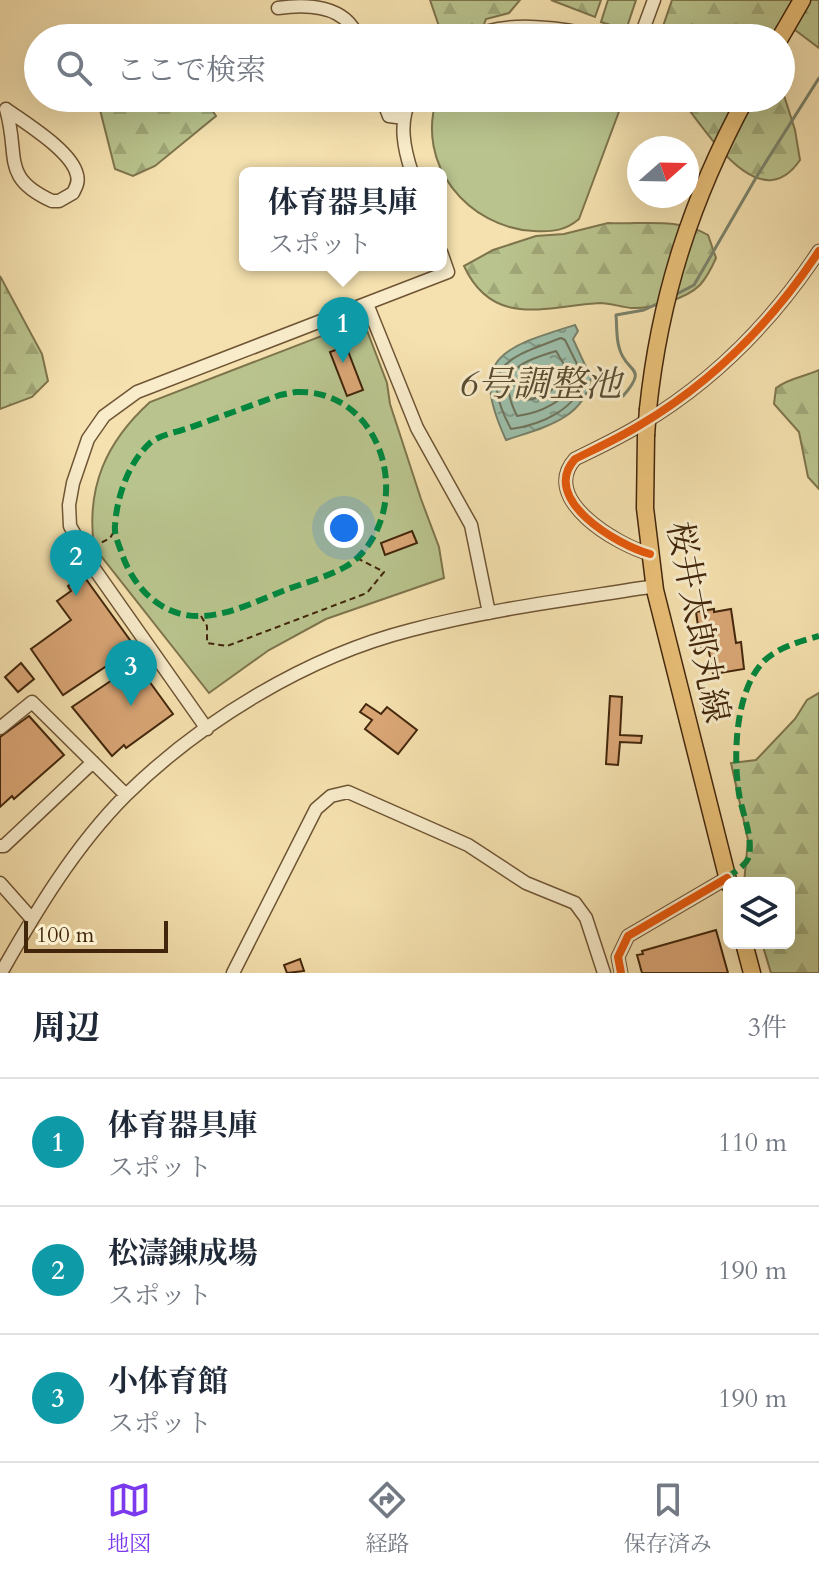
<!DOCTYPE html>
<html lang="ja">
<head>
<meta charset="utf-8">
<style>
	:root { --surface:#fff; --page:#f6f6f7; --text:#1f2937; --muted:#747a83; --line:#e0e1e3; --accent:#7c3aed }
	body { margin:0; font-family:Cardo,"Noto Serif JP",serif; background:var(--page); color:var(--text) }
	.controls { position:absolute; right:24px; bottom:24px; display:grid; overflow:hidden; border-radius:12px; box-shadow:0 8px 32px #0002 }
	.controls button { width:72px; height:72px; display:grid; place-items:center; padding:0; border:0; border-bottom:2px solid var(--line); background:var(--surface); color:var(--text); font:40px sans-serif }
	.compass { position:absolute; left:627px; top:136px; width:72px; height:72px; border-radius:50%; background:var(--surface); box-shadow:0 8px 32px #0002; rotate:70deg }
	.scale { position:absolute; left:24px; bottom:20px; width:144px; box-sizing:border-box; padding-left:8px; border:4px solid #42260b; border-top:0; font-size:22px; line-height:28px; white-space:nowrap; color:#42260b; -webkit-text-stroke:6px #f8eccb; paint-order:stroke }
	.you { position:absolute; left:344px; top:528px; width:28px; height:28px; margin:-20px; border:6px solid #fff; border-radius:50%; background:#1a73e8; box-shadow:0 0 0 12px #1a73e833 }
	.badge { display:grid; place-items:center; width:52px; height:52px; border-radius:50%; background:var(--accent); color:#fff; font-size:26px; font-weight:700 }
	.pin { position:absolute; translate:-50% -66px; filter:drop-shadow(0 2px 4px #0008) }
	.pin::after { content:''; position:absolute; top:42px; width:28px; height:24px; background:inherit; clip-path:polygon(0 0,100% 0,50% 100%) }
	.popup { position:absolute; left:239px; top:167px; width:208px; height:104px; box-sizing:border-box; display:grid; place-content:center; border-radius:12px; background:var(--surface); filter:drop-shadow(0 2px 6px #0005); font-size:26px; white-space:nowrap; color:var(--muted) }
	.popup b { font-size:30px; color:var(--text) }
	.popup::after { content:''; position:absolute; left:50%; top:100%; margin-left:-16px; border:16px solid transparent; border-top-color:var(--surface) }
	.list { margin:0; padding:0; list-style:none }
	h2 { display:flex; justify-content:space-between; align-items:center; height:104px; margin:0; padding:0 32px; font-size:34px }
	h2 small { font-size:26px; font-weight:400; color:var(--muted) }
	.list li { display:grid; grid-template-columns:52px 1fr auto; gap:24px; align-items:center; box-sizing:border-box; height:128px; padding:0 32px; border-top:2px solid var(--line) }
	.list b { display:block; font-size:30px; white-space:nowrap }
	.list p { margin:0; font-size:26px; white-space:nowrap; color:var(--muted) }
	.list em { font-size:26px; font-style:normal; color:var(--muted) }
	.icon { flex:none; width:44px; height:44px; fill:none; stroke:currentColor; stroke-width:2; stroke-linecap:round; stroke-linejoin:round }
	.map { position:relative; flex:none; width:819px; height:973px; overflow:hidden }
	.search { position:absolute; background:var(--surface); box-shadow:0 8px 32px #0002; left:24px; right:24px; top:24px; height:88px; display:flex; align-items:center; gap:20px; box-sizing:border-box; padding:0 28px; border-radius:44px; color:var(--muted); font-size:30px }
	.sheet { height:488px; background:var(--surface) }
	nav { display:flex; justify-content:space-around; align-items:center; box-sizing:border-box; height:112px; border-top:2px solid var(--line); background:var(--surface); font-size:22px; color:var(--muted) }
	nav a { display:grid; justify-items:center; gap:4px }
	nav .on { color:var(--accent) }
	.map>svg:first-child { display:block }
	.green { fill:#b9c38d; stroke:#7e744c; stroke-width:2 }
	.forest { fill:url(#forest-firs); stroke:#7e744c; stroke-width:2 }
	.water { fill:url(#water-ripples); stroke:#78816a; stroke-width:2 }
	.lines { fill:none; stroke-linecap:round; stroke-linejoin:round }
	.shore { stroke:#6f725a; stroke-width:2 }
	.stream { stroke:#78816a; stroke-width:3 }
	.building { fill:#daa676; stroke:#42260b; stroke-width:2 }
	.minor-casing { stroke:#6f5534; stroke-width:15 }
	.major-casing { stroke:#42260b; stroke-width:19 }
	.path { stroke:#42260b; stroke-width:2; stroke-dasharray:6 4; stroke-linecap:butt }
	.minor { stroke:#f8eccb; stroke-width:12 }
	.major { stroke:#eac078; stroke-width:16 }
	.major-bridge-casing { stroke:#42260b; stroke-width:19; stroke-linecap:butt }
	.major-bridge { stroke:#eac078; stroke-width:16 }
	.quiet { stroke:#00873e; stroke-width:6; stroke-dasharray:12 6; stroke-linecap:butt }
	.cycleway-casing { stroke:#f8eccb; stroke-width:13 }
	.cycleway { stroke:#e8590c; stroke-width:8 }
	.labels { text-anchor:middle; stroke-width:6; stroke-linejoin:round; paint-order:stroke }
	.street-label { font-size:34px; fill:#42260b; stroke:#f8eccb }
	.water-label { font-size:36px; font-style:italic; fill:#584c33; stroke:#f8eccb }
</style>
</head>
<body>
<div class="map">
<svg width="819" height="973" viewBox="0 0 819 973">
	<defs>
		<pattern id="forest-firs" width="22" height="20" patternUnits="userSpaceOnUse" patternTransform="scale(2)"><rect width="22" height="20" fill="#b9c38d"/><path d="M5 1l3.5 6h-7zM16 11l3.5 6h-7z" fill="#a0a778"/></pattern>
		<pattern id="water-ripples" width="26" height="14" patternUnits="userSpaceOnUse" patternTransform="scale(2)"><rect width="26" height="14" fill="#9cbeaa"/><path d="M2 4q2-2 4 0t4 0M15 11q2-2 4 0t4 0" fill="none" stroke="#819a89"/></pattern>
	</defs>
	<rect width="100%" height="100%" fill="#f5e1af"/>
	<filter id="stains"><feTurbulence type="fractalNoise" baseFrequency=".0025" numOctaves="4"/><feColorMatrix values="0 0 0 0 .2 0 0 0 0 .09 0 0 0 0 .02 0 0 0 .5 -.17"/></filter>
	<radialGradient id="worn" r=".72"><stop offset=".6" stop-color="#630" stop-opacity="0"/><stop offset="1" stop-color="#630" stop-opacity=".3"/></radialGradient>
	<path class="green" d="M 608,0 L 636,0 L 626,30 L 601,22 Z
		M 437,98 L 624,98 L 579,219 C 565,231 552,232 534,231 C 468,228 415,164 437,98 Z
		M 363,320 L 387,383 L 390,404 L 421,499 L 439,547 L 444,578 L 326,619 L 269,650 L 209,693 L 94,547 C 86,487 106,442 150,402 Z"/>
	<path class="forest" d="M 430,0 L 520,0 L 509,13 L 486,19 L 483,27 L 464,38 L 443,38 Z
		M 551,0 L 601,0 L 595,17 Z
		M 672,0 L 819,0 L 819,48 L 795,30 L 779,32 L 774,38 L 659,38 Z
		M 781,86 L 795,130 L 800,160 C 759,220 706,130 680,98 L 781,98 Z
		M 97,98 L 204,98 L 216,116 L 155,166 L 133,176 L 115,169 Z
		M 608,223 C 642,225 677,217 708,235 L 716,258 C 712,267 707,277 700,285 C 686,299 651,309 631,308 C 621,307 610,303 600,303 C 547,306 493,329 464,266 L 493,250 L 536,236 L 564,234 Z
		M 0,276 L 42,354 L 48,381 L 32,397 L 0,409 Z
		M 819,370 L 819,489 L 808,477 L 799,432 L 774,404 L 776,388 C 789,378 804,377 819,370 Z
		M 819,693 L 819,973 L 771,973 L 762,943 L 789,943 L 789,883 L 744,883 L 748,840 L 731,763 L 756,760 L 795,719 L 807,700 Z"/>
	<path class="water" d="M 575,325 L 578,331 L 573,339 L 591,378 C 584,420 541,428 506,440 C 468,357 501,348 575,325 Z"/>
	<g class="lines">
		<path class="shore" d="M 561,338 L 565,340 L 583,376 C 580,409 540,425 511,429 C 477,365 508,358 561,338 Z
			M 556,351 L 572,378 C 568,402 539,413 517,416 C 495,372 517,363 556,351 Z
			M 550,366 L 559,378 C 555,393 539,399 524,400 C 513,377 530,372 550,366 Z"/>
		<path class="stream" d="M 673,296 L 694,285 L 757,176 L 819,78
			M 623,396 C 650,365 625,374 619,347 C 616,337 617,325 616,315 L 644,310 L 659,303"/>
	</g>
	<path class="building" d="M 346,346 L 363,390 L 347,396 L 330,352 Z
		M 412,531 L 417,543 L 385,555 L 381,543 Z
		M 83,575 L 135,647 L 63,695 L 31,649 L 71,620 L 57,601 L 71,591 L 68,586 Z
		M 714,609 L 714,612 L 731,609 L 736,643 L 741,642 L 744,669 L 713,674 L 708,646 L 701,647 L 696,612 Z
		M 21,663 L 34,679 L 18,692 L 5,677 Z
		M 127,670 L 132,676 L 141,670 L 173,714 L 126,748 L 124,745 L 112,756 L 72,707 Z
		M 610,696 L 622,697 L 620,735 L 642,736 L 641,743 L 620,742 L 618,765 L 606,764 Z
		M 366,704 L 381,714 L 387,707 L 417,730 L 398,754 L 365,729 L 372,720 L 360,712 Z
		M 29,716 L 64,755 L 14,799 L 12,796 L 0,807 L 0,737 Z
		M 716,930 L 728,973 L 642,973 L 637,955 L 643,954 L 642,951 Z
		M 300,959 L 304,971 L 287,973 L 284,965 Z"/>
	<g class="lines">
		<defs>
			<path id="minor" d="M 278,8 C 307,4 346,5 358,38
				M 472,38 C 503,19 569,28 603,38
				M 640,38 L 654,0
				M 382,98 L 389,116 L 404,118
				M 411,98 C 398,122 404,149 412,173
				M 6,109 C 25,123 72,151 77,175 C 79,182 76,187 73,193 L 59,201 L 52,201 C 0,177 20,157 6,109 Z
				M 367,304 L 417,428 L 471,525 L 489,613
				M 650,554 C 617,545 539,499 575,459 C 597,448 619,438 640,425 C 714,381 772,322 819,251
				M 0,728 L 32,702 L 126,795
				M 207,729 L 93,567 L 70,526 L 69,505 L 73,483 L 88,439 L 104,416 L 137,392 L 448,272 L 441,252
				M 0,846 L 4,846 L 93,762
				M 0,883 L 32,919
				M 1,973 C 36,911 75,846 126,795 C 201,721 308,656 411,630 C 490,609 574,599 655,586
				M 233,973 L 316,809 L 331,796 L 348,792 L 468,845 L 526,883 L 575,903 L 586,918 L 604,973
				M 621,973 L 618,957 L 628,936 L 727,878"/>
			<path id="major" d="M 780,38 L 802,0
				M 648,409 C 660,295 692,198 746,98
				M 646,436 L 645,508 L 655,590 L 729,884
				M 744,943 L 752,973"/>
		</defs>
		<use href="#minor" class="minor-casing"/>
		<use href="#major" class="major-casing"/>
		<path class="path" d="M 93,547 L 110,538 L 115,530
			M 201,616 L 207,626 L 207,643 L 227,646 L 243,640 L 367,593 L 384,572 L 357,558"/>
		<use href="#minor" class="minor"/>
		<use href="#major" class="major"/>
		<defs>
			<path id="major-bridge" d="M 646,436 L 648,409"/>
		</defs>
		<use href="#major-bridge" class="major-bridge-casing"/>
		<use href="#major-bridge" class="major-bridge"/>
		<path class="quiet" d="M 296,392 C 378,389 413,493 363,552 C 358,558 352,563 345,567 C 327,577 307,582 288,589 C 261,599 231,615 202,616 C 163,618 134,589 122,554 C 119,545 114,535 115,525 C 117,497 128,463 150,443 C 159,435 177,432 189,428 C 219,417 250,406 280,395 Z
			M 727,878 C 734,872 747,865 749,856 C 753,836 742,813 739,794 C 733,756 735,692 763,662 C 776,648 801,641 819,636"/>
		<defs>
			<path id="cycleway" d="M 650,554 C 617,545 539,499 575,459 C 597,448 619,438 640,425 C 714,381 772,322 819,251
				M 621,973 L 618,957 L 628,936 L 727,878"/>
		</defs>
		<use href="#cycleway" class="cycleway-casing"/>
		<use href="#cycleway" class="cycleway"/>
	</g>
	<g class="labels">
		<g class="street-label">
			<text transform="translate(699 622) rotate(79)" y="12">桜井太郎丸線</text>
		</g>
		<g class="water-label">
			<text x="540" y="396">6号調整池</text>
		</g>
	</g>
	<rect width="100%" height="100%" filter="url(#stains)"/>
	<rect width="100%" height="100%" fill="url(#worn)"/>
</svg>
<div class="controls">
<button><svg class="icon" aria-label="layers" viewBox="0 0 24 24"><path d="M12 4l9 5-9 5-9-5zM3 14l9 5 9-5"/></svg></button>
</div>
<svg class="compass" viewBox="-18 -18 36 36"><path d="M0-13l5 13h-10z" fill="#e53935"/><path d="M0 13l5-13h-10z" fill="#747a83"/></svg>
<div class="scale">100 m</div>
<div class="you"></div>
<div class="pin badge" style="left:343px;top:363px;background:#0f9aa8">1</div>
<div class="popup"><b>体育器具庫</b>スポット</div>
<div class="pin badge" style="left:76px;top:596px;background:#0f9aa8">2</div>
<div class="pin badge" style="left:131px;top:706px;background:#0f9aa8">3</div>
<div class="search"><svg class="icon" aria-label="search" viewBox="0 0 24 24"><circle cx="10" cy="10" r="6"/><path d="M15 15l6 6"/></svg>ここで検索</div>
</div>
<section class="sheet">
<h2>周辺<small>3件</small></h2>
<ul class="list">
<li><span class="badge" style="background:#0f9aa8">1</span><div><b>体育器具庫</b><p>スポット</p></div><em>110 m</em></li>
<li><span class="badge" style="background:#0f9aa8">2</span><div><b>松濤錬成場</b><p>スポット</p></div><em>190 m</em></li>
<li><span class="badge" style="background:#0f9aa8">3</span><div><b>小体育館</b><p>スポット</p></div><em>190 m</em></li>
</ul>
</section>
<nav>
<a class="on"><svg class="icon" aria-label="map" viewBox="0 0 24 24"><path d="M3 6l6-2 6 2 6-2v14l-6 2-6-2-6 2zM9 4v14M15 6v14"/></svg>地図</a>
<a><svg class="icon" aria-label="directions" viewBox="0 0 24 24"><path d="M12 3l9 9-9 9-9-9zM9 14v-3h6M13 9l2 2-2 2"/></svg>経路</a>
<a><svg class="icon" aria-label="saved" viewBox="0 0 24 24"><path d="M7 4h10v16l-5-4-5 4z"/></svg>保存済み</a>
</nav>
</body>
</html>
